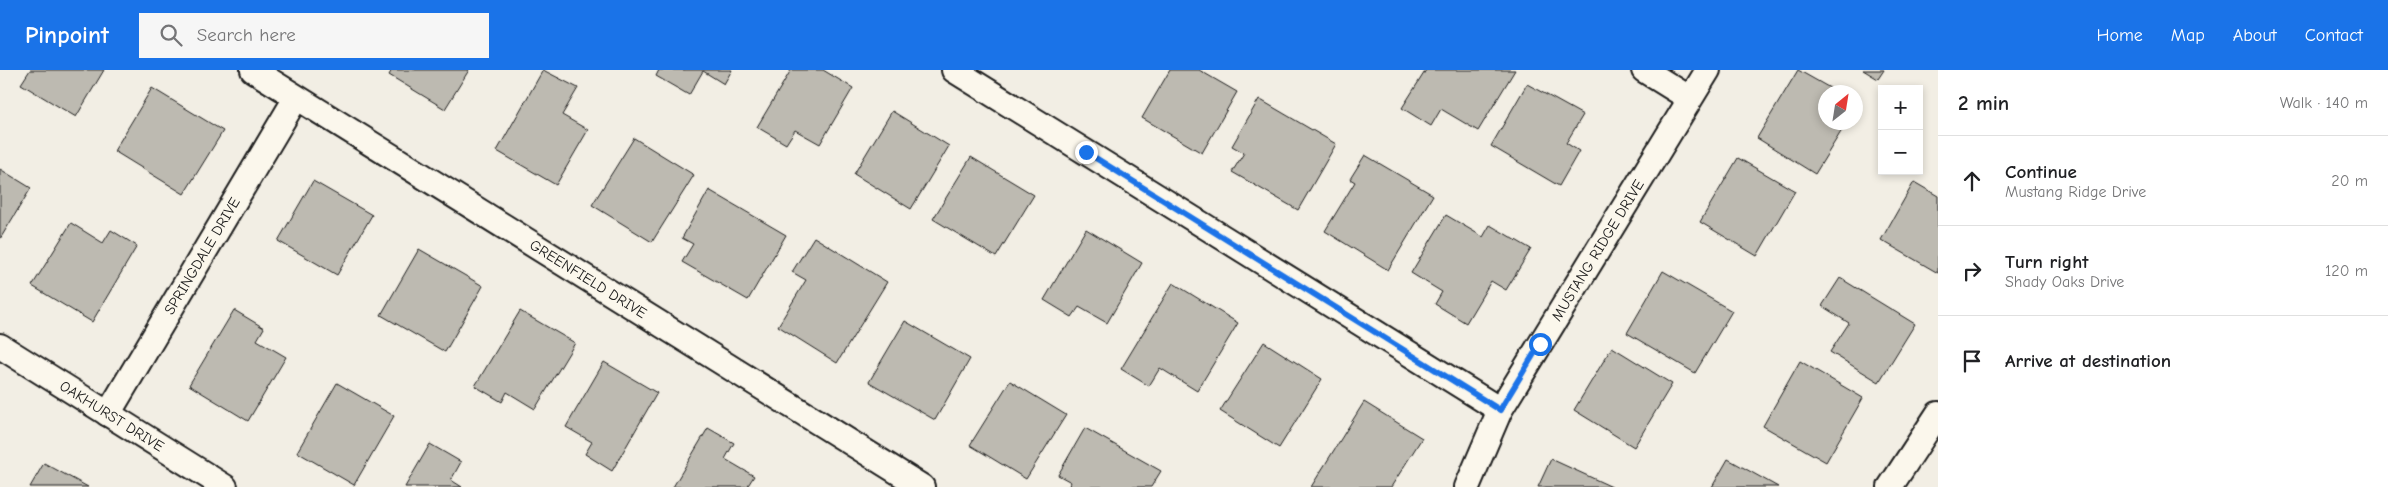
<!DOCTYPE html>
<html lang="en">
<head>
<meta charset="utf-8">
<style>
	:root { --surface:#fff; --page:#f6f6f6; --text:#202124; --muted:#757577; --line:#e0e0e0; --accent:#1a73e8 }
	body { margin:0; font-family:"Comic Neue",sans-serif; background:var(--page); color:var(--text) }
	.controls { position:absolute; right:15px; top:15px; display:grid; overflow:hidden; border-radius:0px; box-shadow:0 2px 8px #0003 }
	.controls button { width:45px; height:45px; display:grid; place-items:center; padding:0; border:0; border-bottom:1px solid var(--line); background:var(--surface); color:var(--text); font:25px sans-serif }
	.compass { position:absolute; left:1818px; top:15px; width:45px; height:45px; border-radius:50%; background:var(--surface); box-shadow:0 2px 8px #0003; rotate:30deg }
	.stop { position:absolute; width:15px; height:15px; margin:-11px; border:4px solid #1a73e8; border-radius:50%; background:#fff }
	.stop.end { background:#1a73e8; border-color:#fff; box-shadow:0 1px 5px #0008 }
	.list { margin:0; padding:0; list-style:none }
	h2 { display:flex; justify-content:space-between; align-items:center; height:65px; margin:0; padding:0 20px; font-size:21px }
	h2 small { font-size:16px; font-weight:400; color:var(--muted) }
	.list li { display:grid; grid-template-columns:32px 1fr auto; gap:15px; align-items:center; box-sizing:border-box; height:90px; padding:0 20px; border-top:1px solid var(--line) }
	.list b { display:block; font-size:19px; white-space:nowrap }
	.list p { margin:0; font-size:16px; white-space:nowrap; color:var(--muted) }
	.list em { font-size:16px; font-style:normal; color:var(--muted) }
	.icon { flex:none; width:28px; height:28px; fill:none; stroke:currentColor; stroke-width:2; stroke-linecap:round; stroke-linejoin:round }
	.map { position:relative; flex:none; width:1938px; height:417px; overflow:hidden }
	header { display:flex; align-items:center; gap:30px; box-sizing:border-box; height:70px; padding:0 25px; background:var(--accent); color:#fff }
	header strong { font-size:24px }
	nav { display:flex; gap:28px; margin-inline-start:auto; font-size:18px }
	.search { width:350px; height:45px; background:var(--page); display:flex; align-items:center; gap:12px; box-sizing:border-box; padding:0 18px; border-radius:0px; color:var(--muted); font-size:19px }
	main { display:flex }
	aside { flex:1; background:var(--surface) }
	.map>svg:first-child { display:block }
	.building { fill:#bdbab1; stroke:#1c1c1c }
	.lines { fill:none; stroke-linecap:round; stroke-linejoin:round }
	.street-casing { stroke:#1c1c1c; stroke-width:28 }
	.street { stroke:#fbf7ec; stroke-width:24 }
	.route { stroke:#1a73e8; stroke-width:6 }
	.labels { text-anchor:middle; stroke-width:5; stroke-linejoin:round; paint-order:stroke }
	.street-label { font-size:15px; fill:#1c1c1c; stroke:#fbf7ec }
</style>
</head>
<body>
<header>
<strong>Pinpoint</strong>
<div class="search"><svg class="icon" aria-label="search" viewBox="0 0 24 24"><circle cx="10" cy="10" r="6"/><path d="M15 15l6 6"/></svg>Search here</div>
<nav><a>Home</a><a>Map</a><a>About</a><a>Contact</a></nav>
</header>
<main>
<div class="map">
<svg width="1938" height="417" viewBox="0 0 1938 417">
	<rect width="100%" height="100%" fill="#f2eee4"/>
	<filter id="ink" filterUnits="userSpaceOnUse"><feTurbulence type="fractalNoise" baseFrequency=".02" numOctaves="2"/><feDisplacementMap in="SourceGraphic" scale="10" xChannelSelector="R" yChannelSelector="G"/><feConvolveMatrix kernelMatrix="1 2 1 2 8 2 1 2 1" color-interpolation-filters="sRGB"/></filter>
	<g filter="url(#ink)">
		<path class="building" d="M 30,0 L 104,0 L 76,47 L 21,14 Z
			M 392,0 L 469,0 L 445,39 L 389,5 Z
			M 543,0 L 578,18 L 562,45 L 588,60 L 556,115 L 497,81 Z
			M 659,0 L 732,0 L 724,14 L 703,1 L 689,25 L 656,6 Z
			M 791,0 L 823,0 L 853,18 L 820,74 L 795,60 L 786,74 L 757,57 Z
			M 1170,0 L 1199,0 L 1237,22 L 1202,83 L 1142,48 Z
			M 1426,0 L 1515,0 L 1478,61 L 1441,39 L 1431,56 L 1402,38 Z
			M 1798,0 L 1837,22 L 1826,22 L 1826,52 L 1847,52 L 1815,104 L 1757,68 Z
			M 1863,0 L 1884,0 L 1878,9 Z
			M 1527,14 L 1583,45 L 1566,73 L 1579,81 L 1559,116 L 1491,76 Z
			M 152,18 L 223,61 L 184,124 L 114,81 Z
			M 1259,29 L 1336,74 L 1298,140 L 1232,102 L 1244,83 L 1232,76 Z
			M 892,41 L 949,76 L 911,139 L 854,104 Z
			M 634,68 L 694,105 L 652,172 L 592,135 Z
			M 1365,85 L 1433,125 L 1388,200 L 1325,161 L 1355,112 L 1350,109 Z
			M 971,87 L 1034,125 L 996,187 L 933,149 Z
			M 1738,88 L 1795,121 L 1757,186 L 1700,152 Z
			M 0,99 L 31,118 L 0,169 Z
			M 313,111 L 372,145 L 337,205 L 278,171 Z
			M 1914,112 L 1938,126 L 1938,203 L 1881,170 Z
			M 709,120 L 786,165 L 748,230 L 682,192 L 693,174 L 682,168 Z
			M 1446,145 L 1483,167 L 1490,155 L 1531,179 L 1506,220 L 1491,211 L 1466,253 L 1435,234 L 1442,222 L 1411,203 Z
			M 71,153 L 103,173 L 111,160 L 137,176 L 92,252 L 32,216 Z
			M 1086,159 L 1142,193 L 1107,253 L 1079,237 L 1072,247 L 1044,230 Z
			M 814,167 L 887,212 L 837,293 L 778,256 L 806,210 L 792,202 Z
			M 419,179 L 483,216 L 445,282 L 381,245 Z
			M 1663,201 L 1732,241 L 1695,303 L 1627,263 Z
			M 1840,208 L 1915,254 L 1879,312 L 1830,282 L 1849,253 L 1822,236 Z
			M 1173,213 L 1238,253 L 1197,321 L 1160,298 L 1149,316 L 1121,299 Z
			M 234,240 L 264,258 L 257,270 L 286,287 L 248,351 L 189,315 Z
			M 520,241 L 575,273 L 535,339 L 507,322 L 502,332 L 475,316 Z
			M 905,251 L 970,289 L 935,350 L 869,312 Z
			M 1264,272 L 1322,309 L 1279,378 L 1220,341 Z
			M 1612,277 L 1672,314 L 1634,377 L 1574,340 Z
			M 1800,291 L 1863,328 L 1826,392 L 1763,356 Z
			M 604,292 L 657,323 L 612,401 L 585,384 L 592,372 L 566,357 Z
			M 1010,311 L 1066,345 L 1026,409 L 970,375 Z
			M 337,313 L 394,346 L 354,415 L 297,382 Z
			M 1364,332 L 1422,368 L 1391,417 L 1311,417 Z
			M 708,358 L 734,373 L 725,389 L 754,406 L 747,417 L 673,417 Z
			M 1085,358 L 1161,401 L 1151,417 L 1068,417 L 1071,412 L 1058,405 Z
			M 430,374 L 461,392 L 451,410 L 462,417 L 405,417 Z
			M 1551,389 L 1612,417 L 1538,417 Z
			M 1728,389 L 1778,417 L 1712,417 Z
			M 44,393 L 88,417 L 30,417 Z"/>
		<g class="lines">
			<defs>
				<g id="street">
					<path id="s1" d="M 253,0 L 922,417"/>
					<path d="M 954,0 L 1500,340"/>
					<path d="M 1644,0 L 1689,28"/>
					<path id="s2" d="M 0,276 L 225,417"/>
					<path id="s3" d="M 108,344 L 296,28"/>
					<path id="s4" d="M 1467,417 L 1500,340 L 1708,0"/>
					<path d="M 1890,417 L 1938,344"/>
				</g>
			</defs>
			<use href="#street" class="street-casing"/>
			<use href="#street" class="street"/>
		</g>
	</g>
	<g class="lines" filter="url(#ink)">
		<path class="route" d="M 1086,82 L 1500,340 L 1540,274"/>
	</g>
	<g class="labels">
		<g class="street-label">
			<text dy="5" stroke="none"><textPath href="#s4" startOffset="271">MUSTANG RIDGE DRIVE</textPath></text>
			<text dy="5" stroke="none"><textPath href="#s3" startOffset="184">SPRINGDALE DRIVE</textPath></text>
			<text dy="5" stroke="none"><textPath href="#s1" startOffset="395">GREENFIELD DRIVE</textPath></text>
			<text dy="5" stroke="none"><textPath href="#s2" startOffset="132">OAKHURST DRIVE</textPath></text>
		</g>
	</g>
</svg>
<div class="controls">
<button>+</button>
<button>−</button>
</div>
<svg class="compass" viewBox="-18 -18 36 36"><path d="M0-13l5 13h-10z" fill="#e53935"/><path d="M0 13l5-13h-10z" fill="#757577"/></svg>
<div class="stop" style="left:1540px;top:274px"></div>
<div class="stop end" style="left:1086px;top:82px"></div>
</div>
<aside>
<h2>2 min<small>Walk · 140 m</small></h2>
<ul class="list">
<li><svg class="icon" aria-label="ahead" viewBox="0 0 24 24"><path d="M12 20V5M6 11l6-6 6 6"/></svg><div><b>Continue</b><p>Mustang Ridge Drive</p></div><em>20 m</em></li>
<li><svg class="icon" aria-label="right" viewBox="0 0 24 24"><path d="M7 20v-9h11M14 6l5 5-5 5"/></svg><div><b>Turn right</b><p>Shady Oaks Drive</p></div><em>120 m</em></li>
<li><svg class="icon" aria-label="arrive" viewBox="0 0 24 24"><path d="M6 21V4h12l-3 4 3 4H6"/></svg><div><b>Arrive at destination</b></div></li>
</ul>
</aside>
</main>
</body>
</html>
